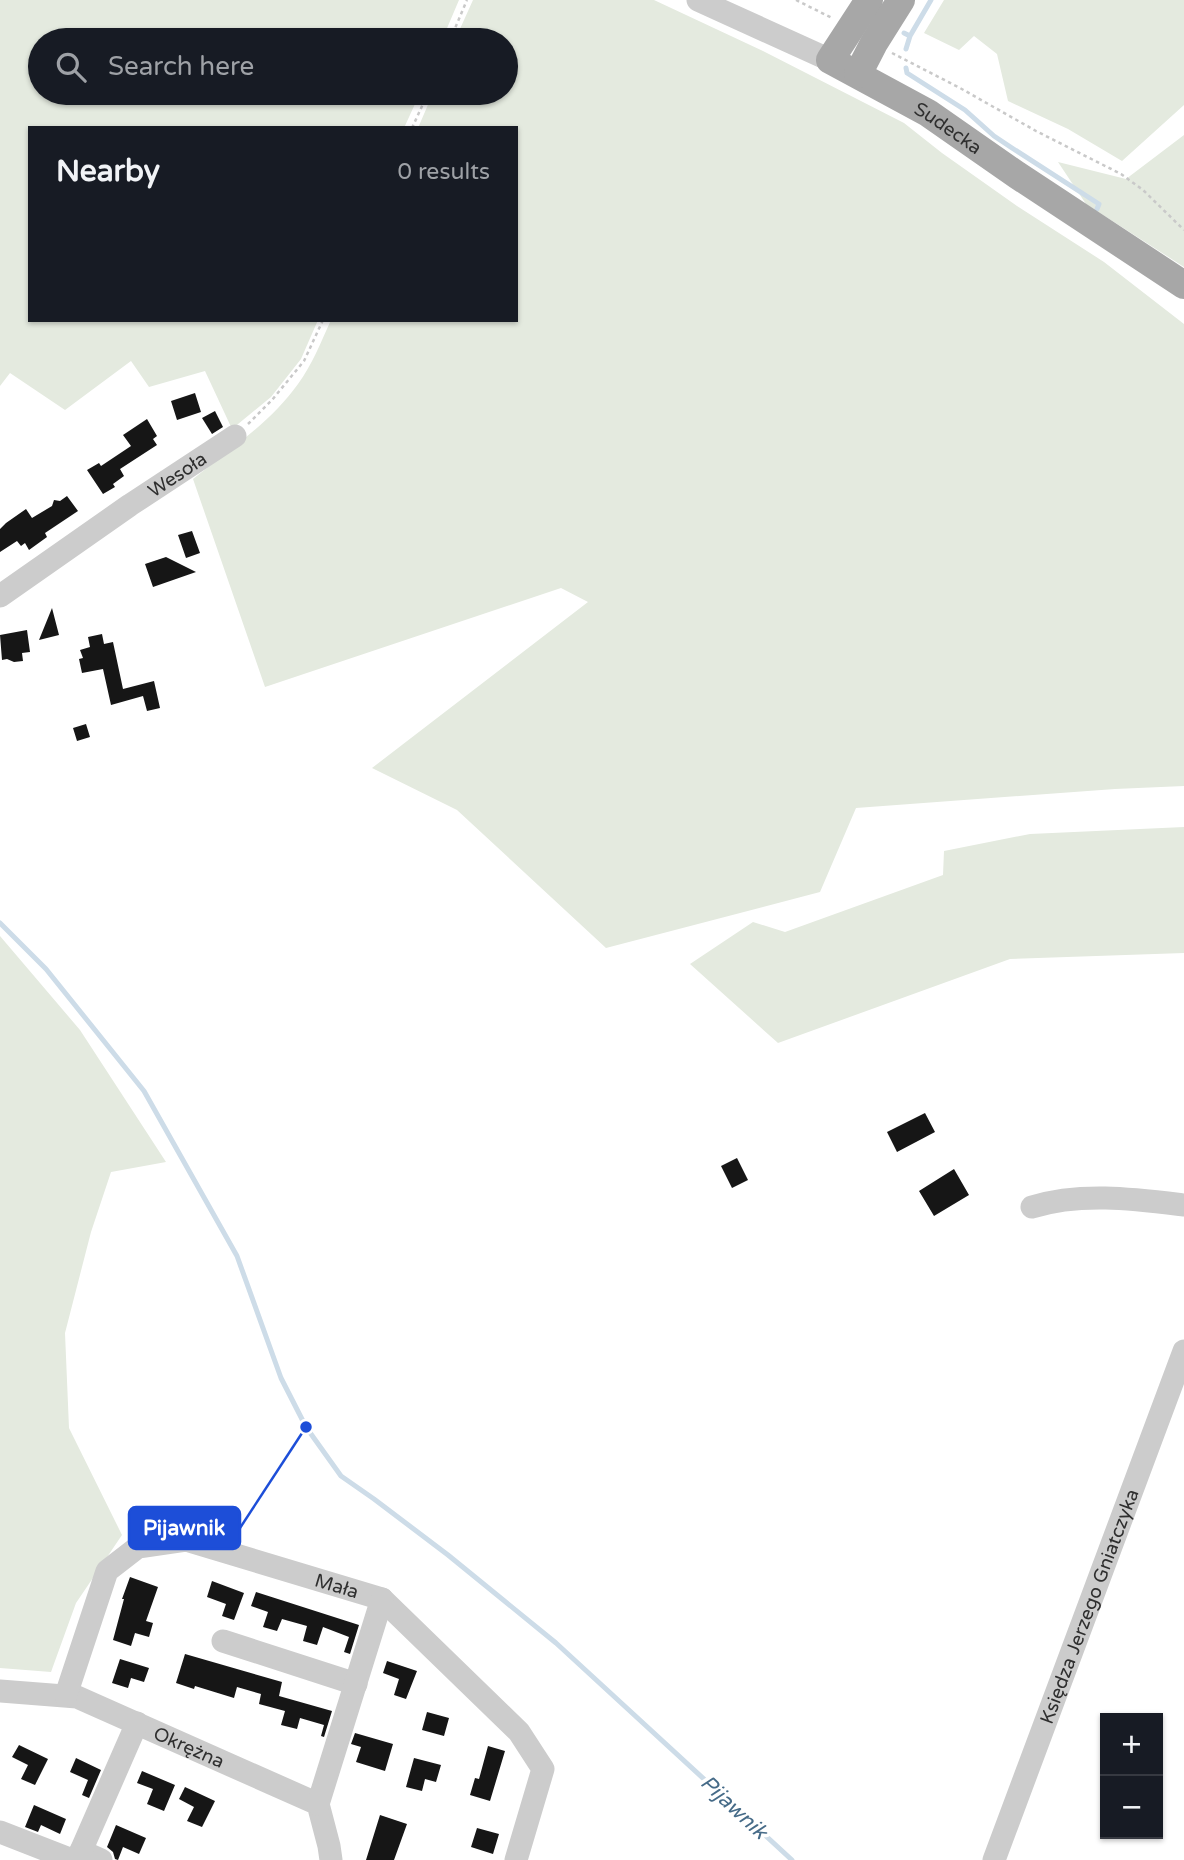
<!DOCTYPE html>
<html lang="en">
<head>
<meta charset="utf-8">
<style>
	:root { --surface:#171b24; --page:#242831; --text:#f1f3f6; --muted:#9ea1a6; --line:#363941 }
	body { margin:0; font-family:"Varela Round",sans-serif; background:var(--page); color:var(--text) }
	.controls { position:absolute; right:21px; bottom:21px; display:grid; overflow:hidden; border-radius:0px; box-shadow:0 2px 5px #0004 }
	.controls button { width:63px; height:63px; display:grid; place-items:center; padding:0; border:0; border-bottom:2px solid var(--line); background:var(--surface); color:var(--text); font:35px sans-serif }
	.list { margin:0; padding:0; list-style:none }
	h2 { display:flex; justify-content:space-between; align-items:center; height:91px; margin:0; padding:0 28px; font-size:30px }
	h2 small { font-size:23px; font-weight:400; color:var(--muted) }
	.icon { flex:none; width:38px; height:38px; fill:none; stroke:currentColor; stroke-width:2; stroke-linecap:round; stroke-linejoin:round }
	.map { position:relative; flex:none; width:1184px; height:1860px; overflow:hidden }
	.search { position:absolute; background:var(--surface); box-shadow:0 2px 5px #0004; left:28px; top:28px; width:490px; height:77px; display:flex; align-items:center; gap:18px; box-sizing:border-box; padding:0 24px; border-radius:38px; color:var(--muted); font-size:26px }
	.panel { position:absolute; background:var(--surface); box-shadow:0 2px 5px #0004; left:28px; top:126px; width:490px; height:196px; border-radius:0px }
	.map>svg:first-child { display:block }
	.green { fill:#e4eadf }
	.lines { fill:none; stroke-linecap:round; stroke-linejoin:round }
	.stream { stroke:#cddce8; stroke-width:5 }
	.building { fill:#161616 }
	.path { stroke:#c9c9c9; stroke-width:2.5; stroke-dasharray:3.5 3.5; stroke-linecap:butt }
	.minor { stroke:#ccc; stroke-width:23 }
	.major { stroke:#a7a7a7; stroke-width:28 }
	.labels { text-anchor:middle; stroke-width:7; stroke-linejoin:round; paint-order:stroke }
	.street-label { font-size:19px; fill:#2f2f2f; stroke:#fff }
	.water-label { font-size:21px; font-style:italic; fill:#466b88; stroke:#fff }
	.leader { fill:none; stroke:#1d4ed8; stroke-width:2.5 }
	.callout-dot { fill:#1d4ed8; stroke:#fff; stroke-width:2.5 }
	.callout { fill:#1d4ed8; stroke:#1d4ed8; stroke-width:2.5 }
	.callout-label { font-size:21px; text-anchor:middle; font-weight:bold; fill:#fff }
</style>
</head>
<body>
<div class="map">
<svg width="1184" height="1860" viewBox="0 0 1184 1860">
	<rect width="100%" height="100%" fill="#fff"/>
	<path class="green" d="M 0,0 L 459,0 L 442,40 L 40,40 L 40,93 L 420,93 L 404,128 L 30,128 L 30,320 L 318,320 L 301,359 L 271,397 L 232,429 L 205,371 L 149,387 L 131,361 L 65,410 L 10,373 L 0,386 Z
		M 473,0 L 654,0 L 763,51 L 904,123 L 942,153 L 1017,206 L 1104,262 L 1184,324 L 1184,786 L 1115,789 L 856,808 L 820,892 L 606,948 L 457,810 L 372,768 L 588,602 L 561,588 L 265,687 L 193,479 C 229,450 271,422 298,384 C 312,365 321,342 331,320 L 516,320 L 516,128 L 418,128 L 433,93 L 506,93 L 506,40 L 455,40 Z
		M 944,0 L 1184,0 L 1184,105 L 1122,161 L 1068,129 L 1008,101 L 997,54 L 974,36 L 959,50 L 924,33 Z
		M 1184,135 L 1184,267 L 1086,204 L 1058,162 L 1126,179 Z
		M 1184,827 L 1184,953 L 1010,959 L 778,1043 L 690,964 L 753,922 L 785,932 L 943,875 L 944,851 L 1030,834 Z
		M 0,936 L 80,1030 L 166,1162 L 111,1172 L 91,1232 L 65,1333 L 69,1428 L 122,1535 L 76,1603 L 51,1672 L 0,1668 Z"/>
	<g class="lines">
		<path class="stream" d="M 904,33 L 910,36 L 906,49
			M 910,36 L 931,0
			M 906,68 L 907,73 L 965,110 L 994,136 L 1012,148 L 1099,204 L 1097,209
			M 0,923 L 46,969 L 144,1091 L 237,1256 L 281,1378 L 306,1427 L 341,1476 L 374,1499 L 448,1555 L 556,1643 L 792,1860"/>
	</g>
	<path class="building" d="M 195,393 L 201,412 L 177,420 L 171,401 Z
		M 215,411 L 223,427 L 212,434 L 202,418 Z
		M 147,419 L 157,436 L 153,439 L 157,445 L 120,469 L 124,476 L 113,484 L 115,487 L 103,494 L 87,470 L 99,463 L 101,466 L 131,446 L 123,435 Z
		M 67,496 L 78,511 L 45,533 L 47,537 L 29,550 L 25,543 L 21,546 L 17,541 L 0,552 L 0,529 L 6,523 L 26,509 L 32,518 L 52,506 L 54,500 L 60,501 Z
		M 192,531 L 200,553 L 186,558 L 178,535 Z
		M 166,557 L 196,572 L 153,587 L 145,564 Z
		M 52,608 L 59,635 L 39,640 Z
		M 27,630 L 30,652 L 22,653 L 23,661 L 14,662 L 7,659 L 2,660 L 0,635 Z
		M 102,634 L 104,644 L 113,642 L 123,689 L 154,681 L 160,708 L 147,711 L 143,696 L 111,705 L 103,669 L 82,673 L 79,659 L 83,658 L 80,650 L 90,647 L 88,637 Z
		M 86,724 L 90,737 L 77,741 L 73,728 Z
		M 925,1113 L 935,1132 L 897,1152 L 887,1132 Z
		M 737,1158 L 748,1180 L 732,1188 L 721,1166 Z
		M 954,1169 L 969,1195 L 934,1216 L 919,1191 Z
		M 130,1577 L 158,1587 L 146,1621 L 153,1623 L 149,1637 L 135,1633 L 131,1646 L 113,1640 L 124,1599 L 122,1599 Z
		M 212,1581 L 244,1593 L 234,1620 L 222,1616 L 226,1604 L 207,1597 Z
		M 256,1592 L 359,1625 L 350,1654 L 344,1652 L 349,1637 L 323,1627 L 317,1645 L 303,1641 L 307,1626 L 282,1619 L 277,1631 L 263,1627 L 268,1612 L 251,1606 Z
		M 185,1654 L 282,1682 L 279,1696 L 332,1711 L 324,1737 L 321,1736 L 324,1725 L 300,1718 L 297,1729 L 281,1725 L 285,1711 L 259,1704 L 261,1694 L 237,1687 L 234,1698 L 195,1686 L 194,1689 L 176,1683 Z
		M 120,1659 L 149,1668 L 144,1682 L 131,1678 L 128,1688 L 112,1683 Z
		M 387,1661 L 417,1671 L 406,1699 L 394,1695 L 399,1679 L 383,1673 Z
		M 427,1712 L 449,1718 L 444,1736 L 422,1730 Z
		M 355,1733 L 393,1744 L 385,1771 L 356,1762 L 361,1747 L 351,1744 Z
		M 19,1745 L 48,1759 L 35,1785 L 21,1779 L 28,1765 L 12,1757 Z
		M 488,1746 L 505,1751 L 490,1801 L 470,1795 L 475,1778 L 479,1779 Z
		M 76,1758 L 101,1770 L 89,1798 L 82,1795 L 88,1780 L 70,1772 Z
		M 414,1758 L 441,1765 L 436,1782 L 425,1779 L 422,1791 L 406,1787 Z
		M 142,1771 L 175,1785 L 164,1811 L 147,1804 L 153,1789 L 137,1783 Z
		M 185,1787 L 215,1801 L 202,1827 L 187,1821 L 194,1807 L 179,1799 Z
		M 34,1805 L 66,1819 L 60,1834 L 41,1825 L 38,1832 L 25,1827 Z
		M 380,1815 L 407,1824 L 394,1860 L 366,1860 Z
		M 116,1825 L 146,1838 L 139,1854 L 123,1847 L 118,1860 L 115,1859 L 113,1852 L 107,1847 Z
		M 477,1828 L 499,1834 L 493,1854 L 471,1847 Z"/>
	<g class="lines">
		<path class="path" d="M 796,0 L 832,18
			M 450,40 L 467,0
			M 892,53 L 960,88 L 1036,131 L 1121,174 L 1143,190 L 1184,230
			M 412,128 L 428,93
			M 248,424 L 272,400 L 304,361 L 323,320"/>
		<g class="minor">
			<path d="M 698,0 L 830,60"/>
			<path id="s1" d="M 0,596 L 130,505 L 235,436"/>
			<path d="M 1032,1207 C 1081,1192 1134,1199 1184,1205"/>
			<path d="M 223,1641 L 356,1684"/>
			<path id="s2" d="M 0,1691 L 77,1697 L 318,1804 L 329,1846 L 331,1860"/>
			<path id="s3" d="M 66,1695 L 107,1571 L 138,1547 L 186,1540 L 382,1599 L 519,1732 L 543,1769 L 516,1860"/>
			<path d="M 318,1804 L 382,1599"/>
			<path d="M 0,1832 L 72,1860"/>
			<path d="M 81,1851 L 101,1860"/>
			<path d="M 77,1860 L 137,1723"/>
			<path id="s4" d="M 994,1860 L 1184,1351"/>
		</g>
		<g class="major">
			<path id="s5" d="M 869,0 L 830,60 L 928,113 L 1017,175 L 1184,285"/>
			<path d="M 858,74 L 874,43 L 901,0"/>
		</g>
	</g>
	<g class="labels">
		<g class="street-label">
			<text dy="7" stroke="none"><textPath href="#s5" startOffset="208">Sudecka</textPath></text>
			<text dy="7" stroke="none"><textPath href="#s1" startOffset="215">Wesoła</textPath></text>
			<text dy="7" stroke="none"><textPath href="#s3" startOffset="376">Mała</textPath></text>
			<text dy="7" stroke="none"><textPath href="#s4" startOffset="271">Księdza Jerzego Gniatczyka</textPath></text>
			<text dy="7" stroke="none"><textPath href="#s2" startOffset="200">Okrężna</textPath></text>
		</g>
		<g class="water-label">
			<text transform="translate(734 1807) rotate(43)" y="7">Pijawnik</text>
		</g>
	</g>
	<path class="leader" d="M306 1427L240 1528"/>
	<circle class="callout-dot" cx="306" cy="1427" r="7"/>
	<rect class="callout" x="129" y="1507" width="111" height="42" rx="7"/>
	<g class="callout-label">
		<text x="184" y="1535">Pijawnik</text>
	</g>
</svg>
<div class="controls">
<button>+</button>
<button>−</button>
</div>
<div class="search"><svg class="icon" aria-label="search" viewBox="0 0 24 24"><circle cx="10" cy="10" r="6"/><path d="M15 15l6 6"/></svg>Search here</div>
<section class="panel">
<h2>Nearby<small>0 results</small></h2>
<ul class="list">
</ul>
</section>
</div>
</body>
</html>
